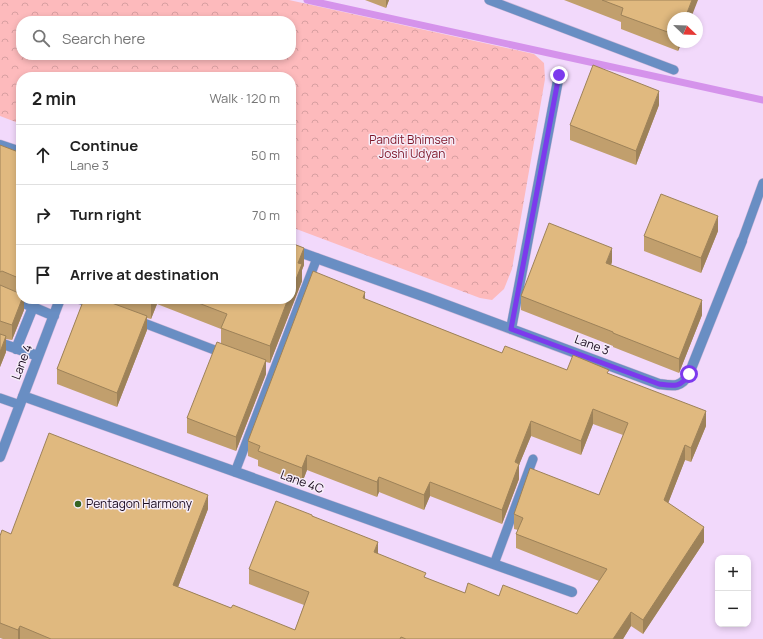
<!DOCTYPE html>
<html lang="en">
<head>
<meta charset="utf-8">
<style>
	:root { --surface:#fff; --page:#f6f6f6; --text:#222; --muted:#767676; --line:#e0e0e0 }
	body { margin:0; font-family:Manrope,sans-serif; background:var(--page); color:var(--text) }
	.controls { position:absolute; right:12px; bottom:12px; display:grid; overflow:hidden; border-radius:8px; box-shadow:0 2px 6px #0003 }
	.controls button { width:36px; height:36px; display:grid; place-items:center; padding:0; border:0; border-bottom:1px solid var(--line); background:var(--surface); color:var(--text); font:20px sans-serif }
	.compass { position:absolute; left:667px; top:12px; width:36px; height:36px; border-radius:50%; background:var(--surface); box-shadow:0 2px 6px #0003; rotate:113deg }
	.stop { position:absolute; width:12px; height:12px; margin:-9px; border:3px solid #7c3aed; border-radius:50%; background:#fff }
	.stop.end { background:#7c3aed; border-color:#fff; box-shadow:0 1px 4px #0008 }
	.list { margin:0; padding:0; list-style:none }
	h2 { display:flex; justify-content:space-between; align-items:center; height:52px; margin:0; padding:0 16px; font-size:17px }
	h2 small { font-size:13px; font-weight:400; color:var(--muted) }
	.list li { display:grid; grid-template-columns:26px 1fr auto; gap:12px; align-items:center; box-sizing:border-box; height:60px; padding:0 16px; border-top:1px solid var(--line) }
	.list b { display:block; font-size:15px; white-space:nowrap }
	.list p { margin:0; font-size:13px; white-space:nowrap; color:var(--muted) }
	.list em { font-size:13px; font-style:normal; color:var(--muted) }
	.icon { flex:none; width:22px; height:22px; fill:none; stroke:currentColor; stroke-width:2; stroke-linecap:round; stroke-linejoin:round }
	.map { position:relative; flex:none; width:763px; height:639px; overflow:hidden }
	.search { position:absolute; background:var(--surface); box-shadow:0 2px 6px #0003; left:16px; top:16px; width:280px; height:44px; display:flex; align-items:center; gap:10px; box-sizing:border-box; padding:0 14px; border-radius:16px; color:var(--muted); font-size:15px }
	.panel { position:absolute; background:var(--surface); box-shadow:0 2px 6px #0003; left:16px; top:72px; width:280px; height:232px; border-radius:16px }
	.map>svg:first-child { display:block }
	.park { fill:url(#park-crowns); fill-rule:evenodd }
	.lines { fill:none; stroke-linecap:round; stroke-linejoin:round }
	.stream { stroke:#d593eb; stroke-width:7 }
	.lane-casing { stroke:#cfb8d8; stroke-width:10 }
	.street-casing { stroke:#cfb8d8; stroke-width:11 }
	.lane { stroke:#698ec3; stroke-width:9 }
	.street { stroke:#698ec3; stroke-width:10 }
	.wall { fill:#c19f6d }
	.shaded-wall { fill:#9d8259 }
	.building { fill:#e0b97f; stroke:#9d8259 }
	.route { stroke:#7c3aed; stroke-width:5 }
	.poi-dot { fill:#376523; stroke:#f6edf9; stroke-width:1.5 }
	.labels { text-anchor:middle; stroke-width:3; stroke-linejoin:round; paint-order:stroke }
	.park-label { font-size:12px; fill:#7e1729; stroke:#f6edf9 }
	.street-label { font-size:12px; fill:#190a1e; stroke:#f6edf9 }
	.poi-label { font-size:12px; fill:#190a1e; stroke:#f6edf9; text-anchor:start }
</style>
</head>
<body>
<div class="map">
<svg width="763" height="639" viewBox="0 0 763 639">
	<defs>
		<pattern id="park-crowns" width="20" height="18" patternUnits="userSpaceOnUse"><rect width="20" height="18" fill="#fdbabc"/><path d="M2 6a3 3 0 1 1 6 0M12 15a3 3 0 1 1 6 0" fill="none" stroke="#d89fa1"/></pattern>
	</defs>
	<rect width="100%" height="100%" fill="#f2d9fb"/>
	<path class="park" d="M 0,0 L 289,0 L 534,54 L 544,63 L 545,79 L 512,269 L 504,289 L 492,300 L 480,298 L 291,227 L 291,77 L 21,77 L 21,124 L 0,116 ZM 21,21 L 291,21 L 291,55 L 21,55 Z"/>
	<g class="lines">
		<path class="stream" d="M 307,0 L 763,100"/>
		<defs>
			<path id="lane" d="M 489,0 L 674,70
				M 742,241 L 763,183
				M 79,299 L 94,305
				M 136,320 L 225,354
				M 0,398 L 20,405
				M 235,472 L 317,258
				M 494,564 L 533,459"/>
			<path id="street" d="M 0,145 L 21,152
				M 291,249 L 428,298 L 659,384 C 673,386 681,388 689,374 L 742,241
				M 0,293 L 54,316
				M 511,329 L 559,75
				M 0,343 L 38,356
				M 16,349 L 33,307
				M 23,396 L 572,592
				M 0,457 L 60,299"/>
		</defs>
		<use href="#lane" class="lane-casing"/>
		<use href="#street" class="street-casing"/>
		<use href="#lane" class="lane"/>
		<use href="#street" class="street"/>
	</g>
	<path class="wall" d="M 365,0 L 389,0 L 386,8 Z
		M 564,0 L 698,0 L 673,18 L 673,42 L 682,42 L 678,51 L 621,29 L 621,22 Z
		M 659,105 L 636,165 L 570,140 L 570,125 Z
		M 0,145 L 21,153 L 21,299 L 24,299 L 24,310 L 12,340 L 6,339 L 6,352 L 0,367 Z
		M 718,231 L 701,273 L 644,251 L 644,236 Z
		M 291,243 L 304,265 L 302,270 L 302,281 L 270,363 L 266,362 L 266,374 L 236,451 L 187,433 L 187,418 L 221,343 L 221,329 L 157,304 L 151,319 L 147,318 L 147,330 L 117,407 L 57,384 L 57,369 L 84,299 L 291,299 Z
		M 612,262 L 611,265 L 702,315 L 679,373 L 613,347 L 613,346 L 521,310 L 521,296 Z
		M 365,299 L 502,353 L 567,370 L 609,374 L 706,426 L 691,462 L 685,460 L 668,503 L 704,542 L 643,634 L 631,626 L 623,639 L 3,639 L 0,638 L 0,536 L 11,534 L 208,509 L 178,587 L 231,608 L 295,630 L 304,605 L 249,584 L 249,569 L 312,516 L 378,554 L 426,578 L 465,593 L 499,596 L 577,614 L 599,581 L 516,548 L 516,534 L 518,530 L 514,529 L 514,514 L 599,495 L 623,435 L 593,424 L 581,455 L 531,436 L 519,465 L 519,479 L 502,524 L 430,496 L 424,510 L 379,492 L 377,497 L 307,470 L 302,483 L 258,466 L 258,460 L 248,456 L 248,441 Z"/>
	<path class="shaded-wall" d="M 386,0 L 389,0 L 386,8 Z
		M 692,0 L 698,0 L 691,18 L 685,18 Z
		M 678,42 L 682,42 L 678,51 Z
		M 659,91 L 659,105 L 636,165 L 636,151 Z
		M 718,216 L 718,231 L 701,273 L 701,258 Z
		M 304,248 L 304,265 L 302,270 L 302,281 L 270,363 L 270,346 L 288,299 L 291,299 L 291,292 L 298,263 Z
		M 612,248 L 612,262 L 606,277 L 606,263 Z
		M 365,292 L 365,307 L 363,298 Z
		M 22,299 L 24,299 L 24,310 L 12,340 L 12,325 Z
		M 152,299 L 157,299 L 157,304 L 151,319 L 151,302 Z
		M 702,300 L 702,315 L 679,373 L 679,359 Z
		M 147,316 L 147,330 L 117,407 L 117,393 Z
		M 6,336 L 6,352 L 0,367 L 0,352 Z
		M 266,360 L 266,374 L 236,451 L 236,437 Z
		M 593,409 L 593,424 L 581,455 L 581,441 Z
		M 706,411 L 706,426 L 691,462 L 691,448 Z
		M 531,421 L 531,436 L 519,465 L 519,479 L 502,524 L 502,510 L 515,462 Z
		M 685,445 L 685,460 L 664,514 L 664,500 Z
		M 307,455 L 307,470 L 302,483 L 302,468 Z
		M 379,477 L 379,492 L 377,497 L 377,482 Z
		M 430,482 L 430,496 L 424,510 L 424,495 Z
		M 208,495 L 208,509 L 173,600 L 173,585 Z
		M 704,527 L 704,542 L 643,634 L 643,620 Z
		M 378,542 L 378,556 L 374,552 Z
		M 631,612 L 631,626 L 623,639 L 613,639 Z
		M 20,626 L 20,639 L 18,639 L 18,630 Z"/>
	<path class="building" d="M 602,0 L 692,0 L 685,18 L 673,18 L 673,34 L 621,15 L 623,8 Z
		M 593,65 L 659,91 L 636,151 L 570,125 Z
		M 0,145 L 21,153 L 21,279 L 2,271 L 0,272 Z
		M 661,194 L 718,216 L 701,258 L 644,236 Z
		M 549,223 L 612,248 L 606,263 L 702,300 L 679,359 L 613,333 L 613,332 L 521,296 Z
		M 291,243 L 304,248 L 298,263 L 302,264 L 291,292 Z
		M 313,271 L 365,292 L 363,298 L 502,353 L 505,346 L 567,370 L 573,355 L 609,370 L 607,373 L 706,411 L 691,448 L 685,445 L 664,500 L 704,527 L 643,620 L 631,612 L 613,639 L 406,639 L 401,637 L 400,639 L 51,639 L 20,626 L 18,630 L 0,623 L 0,536 L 2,530 L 11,534 L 49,433 L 208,495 L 173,585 L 231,608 L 233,605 L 295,630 L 309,592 L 249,569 L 276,501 L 312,515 L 312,516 L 378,542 L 374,552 L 426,573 L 424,577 L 465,593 L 468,583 L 499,596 L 503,585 L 577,614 L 607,569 L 516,534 L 523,518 L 514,514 L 530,468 L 599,495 L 628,423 L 593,409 L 581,441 L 531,421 L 515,462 L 519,464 L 502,510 L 430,482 L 424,495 L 379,477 L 377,482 L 307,455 L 302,468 L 258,451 L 260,446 L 248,441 Z
		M 0,285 L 21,294 L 21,299 L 22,299 L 12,325 L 0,321 Z
		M 84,299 L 101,299 L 147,316 L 117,393 L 57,369 Z
		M 143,299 L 152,299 L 151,302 Z
		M 188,299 L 288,299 L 270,346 L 221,328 L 227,314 Z
		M 0,334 L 6,336 L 0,352 Z
		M 217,342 L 266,360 L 236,437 L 187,418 Z"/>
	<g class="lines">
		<path class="route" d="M 559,75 L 511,329 L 659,384 C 673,386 681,388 689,374"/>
	</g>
	<circle class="poi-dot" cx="78" cy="504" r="4"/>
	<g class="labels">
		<g class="park-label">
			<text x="412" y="144">Pandit Bhimsen<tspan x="412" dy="14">Joshi Udyan</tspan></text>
		</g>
		<g class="street-label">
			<text transform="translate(592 345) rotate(20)" y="4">Lane 3</text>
			<text transform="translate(22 362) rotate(-69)" y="4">Lane 4</text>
			<text transform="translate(302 482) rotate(20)" y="4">Lane 4C</text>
		</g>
		<g class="poi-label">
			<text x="86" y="508">Pentagon Harmony</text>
		</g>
	</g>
</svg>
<div class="controls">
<button>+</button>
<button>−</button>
</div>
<svg class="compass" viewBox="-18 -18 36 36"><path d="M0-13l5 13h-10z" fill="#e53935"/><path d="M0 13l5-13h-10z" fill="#767676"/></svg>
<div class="stop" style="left:689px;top:374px"></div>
<div class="stop end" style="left:559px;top:75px"></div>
<div class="search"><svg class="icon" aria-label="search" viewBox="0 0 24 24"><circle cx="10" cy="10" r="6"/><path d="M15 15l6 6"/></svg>Search here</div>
<section class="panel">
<h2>2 min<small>Walk · 120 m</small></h2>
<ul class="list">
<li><svg class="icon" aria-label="ahead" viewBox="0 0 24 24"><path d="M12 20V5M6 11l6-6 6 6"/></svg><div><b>Continue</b><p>Lane 3</p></div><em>50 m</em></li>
<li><svg class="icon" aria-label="right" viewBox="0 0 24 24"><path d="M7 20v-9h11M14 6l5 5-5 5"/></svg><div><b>Turn right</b></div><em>70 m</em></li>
<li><svg class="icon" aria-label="arrive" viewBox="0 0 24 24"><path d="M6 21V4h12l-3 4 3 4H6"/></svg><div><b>Arrive at destination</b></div></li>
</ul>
</section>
</div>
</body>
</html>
